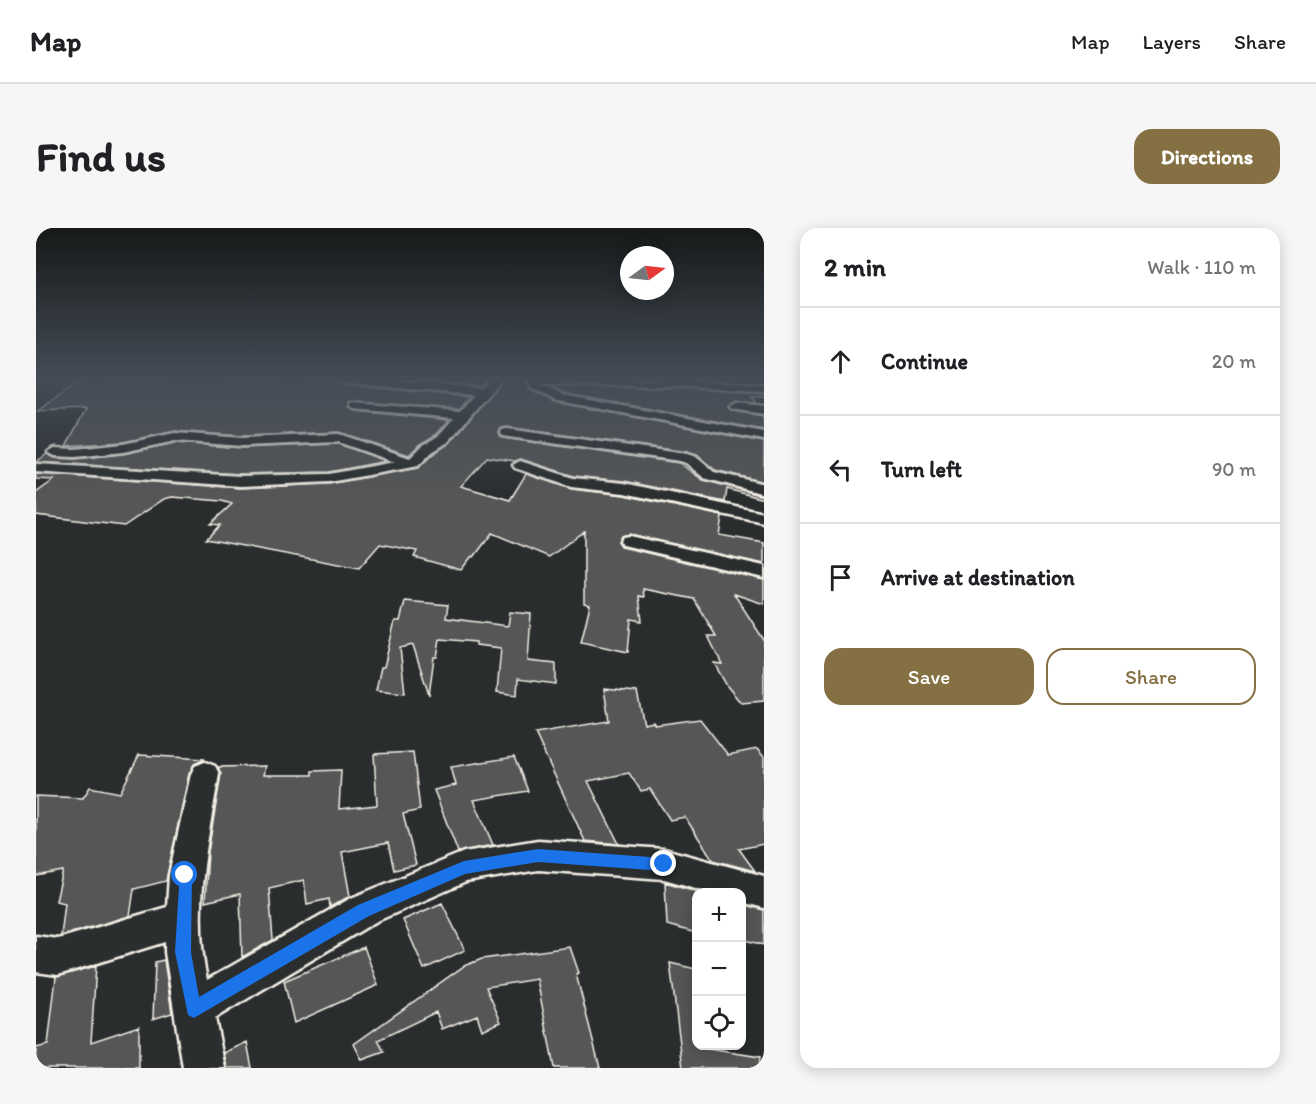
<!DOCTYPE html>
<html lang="en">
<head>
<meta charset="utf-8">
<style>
	:root { --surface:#fff; --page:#f6f6f6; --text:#202124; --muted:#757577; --line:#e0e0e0; --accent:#847042 }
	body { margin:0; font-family:Itim,sans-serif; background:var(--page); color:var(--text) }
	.controls { position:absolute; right:18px; bottom:18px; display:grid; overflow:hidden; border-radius:12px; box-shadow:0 3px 15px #0003 }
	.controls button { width:54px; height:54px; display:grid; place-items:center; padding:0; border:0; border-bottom:2px solid var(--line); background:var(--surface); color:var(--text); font:30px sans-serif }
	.compass { position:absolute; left:584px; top:18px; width:54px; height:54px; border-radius:50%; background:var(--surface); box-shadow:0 3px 15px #0003; rotate:75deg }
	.stop { position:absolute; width:18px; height:18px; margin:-14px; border:4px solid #1a73e8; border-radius:50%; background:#fff }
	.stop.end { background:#1a73e8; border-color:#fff; box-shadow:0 2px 6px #0008 }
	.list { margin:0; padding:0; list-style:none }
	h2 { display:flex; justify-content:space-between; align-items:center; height:78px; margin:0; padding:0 24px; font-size:26px }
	h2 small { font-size:20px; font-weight:400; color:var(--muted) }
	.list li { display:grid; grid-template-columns:39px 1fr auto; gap:18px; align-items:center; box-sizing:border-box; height:108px; padding:0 24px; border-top:2px solid var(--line) }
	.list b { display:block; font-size:22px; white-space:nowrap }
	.list em { font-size:20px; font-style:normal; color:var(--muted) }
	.actions { display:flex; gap:12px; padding:18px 24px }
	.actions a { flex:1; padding:14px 0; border:2px solid var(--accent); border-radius:18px; text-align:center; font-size:21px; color:var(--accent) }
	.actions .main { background:var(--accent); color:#fff }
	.icon { flex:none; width:33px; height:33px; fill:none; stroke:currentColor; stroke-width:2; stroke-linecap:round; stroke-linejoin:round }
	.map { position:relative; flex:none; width:728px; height:840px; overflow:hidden; border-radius:18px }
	header { display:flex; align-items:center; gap:36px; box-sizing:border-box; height:84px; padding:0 30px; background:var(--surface); border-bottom:2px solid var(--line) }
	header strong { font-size:28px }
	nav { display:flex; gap:33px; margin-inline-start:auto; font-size:21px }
	.intro { display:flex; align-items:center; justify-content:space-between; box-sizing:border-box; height:144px; padding:0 36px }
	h1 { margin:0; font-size:42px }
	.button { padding:15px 27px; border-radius:18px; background:var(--accent); color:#fff; font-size:21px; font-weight:700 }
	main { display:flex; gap:36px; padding:0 36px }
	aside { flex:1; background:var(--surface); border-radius:18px; box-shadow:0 3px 15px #0003 }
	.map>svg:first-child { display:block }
	.building { fill:#555756; stroke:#f4f1e8; stroke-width:1.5 }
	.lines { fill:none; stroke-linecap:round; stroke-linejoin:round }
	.minor-casing { stroke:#f4f1e8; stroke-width:5 }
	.minor { fill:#2a2d2e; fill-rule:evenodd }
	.route { fill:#1a73e8 }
</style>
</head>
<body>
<header>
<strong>Map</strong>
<nav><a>Map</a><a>Layers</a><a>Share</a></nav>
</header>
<div class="intro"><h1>Find us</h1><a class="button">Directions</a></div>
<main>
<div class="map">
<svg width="728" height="840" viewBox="0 0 728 840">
	<rect width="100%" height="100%" fill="#2a2d2e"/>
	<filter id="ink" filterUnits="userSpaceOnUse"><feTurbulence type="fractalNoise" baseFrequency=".0167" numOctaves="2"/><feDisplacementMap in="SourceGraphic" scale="12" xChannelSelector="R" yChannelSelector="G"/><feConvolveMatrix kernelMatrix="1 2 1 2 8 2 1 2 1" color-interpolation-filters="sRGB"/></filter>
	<g filter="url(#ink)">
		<path class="building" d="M 47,151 L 296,151 L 303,156 L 433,169 L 423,181 L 313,173 L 313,179 L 319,183 L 413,192 L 401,206 L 384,216 L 373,227 L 303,204 L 206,208 L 139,203 L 87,214 L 30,218 L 50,181 L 2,183 Z
			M 369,151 L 450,151 L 443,158 Z
			M 467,151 L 490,151 L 494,162 L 519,174 L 728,214 L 728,254 L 679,242 L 661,227 L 651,224 L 471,199 L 466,200 L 463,204 L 466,210 L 643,235 L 667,252 L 728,268 L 728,271 L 691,261 L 689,274 L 588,253 L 537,248 L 485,231 L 479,233 L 451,229 L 425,258 L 474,272 L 490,246 L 535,261 L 588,267 L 686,288 L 683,307 L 728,315 L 728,336 L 593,306 L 585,308 L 582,313 L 586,319 L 728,352 L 728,376 L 698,366 L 728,412 L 728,473 L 705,475 L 691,458 L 678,435 L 686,436 L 672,408 L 680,408 L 658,371 L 607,361 L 608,369 L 603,368 L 606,393 L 595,391 L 592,424 L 545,414 L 554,377 L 548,375 L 548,303 L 513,329 L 456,305 L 438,329 L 436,328 L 425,342 L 378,329 L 381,323 L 344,316 L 323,340 L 170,311 L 184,297 L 174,296 L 196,276 L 186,273 L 136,269 L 128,271 L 88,298 L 0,287 L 0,265 L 18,252 L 0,251 L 0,246 L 205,260 L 293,256 L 382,240 L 397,226 L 414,215 Z
			M 515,159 L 636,160 L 728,165 L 728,169 L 716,169 L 721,175 L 700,173 L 692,179 L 696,183 L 727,188 L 728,202 L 527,165 Z
			M 139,215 L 206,220 L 302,216 L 350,233 L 293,244 L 205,246 L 0,234 L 11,226 L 19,230 L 39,231 L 87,226 Z
			M 369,373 L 412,377 L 410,390 L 472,398 L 474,384 L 495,386 L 492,433 L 520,436 L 520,456 L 482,451 L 481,467 L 461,464 L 465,420 L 440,417 L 440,414 L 404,411 L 401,429 L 398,429 L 393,467 L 377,417 L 364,420 L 369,465 L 340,462 L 345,439 L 348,439 L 359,393 L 364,393 Z
			M 568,461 L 601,464 L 608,496 L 617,494 L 619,497 L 664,491 L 692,527 L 721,521 L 728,529 L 728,616 L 703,621 L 719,643 L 677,632 L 649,589 L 634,592 L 614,561 L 605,563 L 593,545 L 552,553 L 583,616 L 549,613 L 499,505 L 573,493 Z
			M 377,524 L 384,582 L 367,586 L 380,637 L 358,642 L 352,615 L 306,624 L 314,668 L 294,679 L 293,671 L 271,676 L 268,652 L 233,660 L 237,712 L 206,729 L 204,666 L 169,674 L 172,624 L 185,546 L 182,539 L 229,538 L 227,547 L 276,547 L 276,543 L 305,542 L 303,581 L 341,577 L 338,526 Z
			M 103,527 L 169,531 L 158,536 L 153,546 L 130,653 L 98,661 L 94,688 L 25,708 L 29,675 L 20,673 L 27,643 L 0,648 L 0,568 L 47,570 L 54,559 L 84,565 Z
			M 478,529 L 492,563 L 438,572 L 457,617 L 422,624 L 398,562 L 420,557 L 415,539 Z
			M 629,654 L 660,663 L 660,705 L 631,697 Z
			M 406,675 L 429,722 L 388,741 L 367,692 Z
			M 705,676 L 728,682 L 728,717 L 705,711 Z
			M 328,719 L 342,757 L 258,795 L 248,753 Z
			M 534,719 L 543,745 L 540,746 L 564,840 L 518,840 L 501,751 L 450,759 L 465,794 L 446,802 L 441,787 L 406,801 L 400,784 L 342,812 L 348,824 L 326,832 L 318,816 L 428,738 L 446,731 Z
			M 128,732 L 136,785 L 117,791 L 119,734 Z
			M 634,735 L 660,741 L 660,819 L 724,829 L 723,840 L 647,840 Z
			M 60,738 L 55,814 L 103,798 L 103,840 L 0,840 L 0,820 L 12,817 L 20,749 Z
			M 211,814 L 216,840 L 191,840 L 188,825 Z"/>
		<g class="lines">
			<defs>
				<path id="minor" d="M 298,151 L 341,151 L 444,160 L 454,151 L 465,151 L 412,214 L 396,224 L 382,238 L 377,239 L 293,254 L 205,258 L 0,244 L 0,236 L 205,248 L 293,246 L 359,234 L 302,214 L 206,218 L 139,213 L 87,224 L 39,229 L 19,228 L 12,224 L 19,220 L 39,221 L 87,216 L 139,205 L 206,210 L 303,206 L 374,230 L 386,218 L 402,208 L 418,190 L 319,181 L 315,179 L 315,175 L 424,183 L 438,167 L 303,154 Z
					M 492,151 L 636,152 L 728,157 L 728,163 L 636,158 L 505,157 L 526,167 L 728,204 L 728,212 L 519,172 L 495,160 L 495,154 Z
					M 700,175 L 728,178 L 728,186 L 696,181 L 694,179 Z
					M 471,201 L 651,226 L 660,229 L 678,244 L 728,256 L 728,266 L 668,250 L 650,235 L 644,233 L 466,208 L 465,205 L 466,202 Z
					M 484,233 L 537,250 L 588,255 L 728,285 L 728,295 L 588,265 L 535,259 L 479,240 L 477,237 Z
					M 593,308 L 728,338 L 728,350 L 587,317 L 584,313 L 587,309 Z
					M 169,534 L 179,538 L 183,546 C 171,616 156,682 171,752 L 315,670 L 428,624 L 502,612 L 628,621 L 728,648 L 728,680 L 706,674 L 706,664 L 674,664 L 628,651 L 502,642 L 430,654 L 339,694 L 179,790 L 189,840 L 147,840 L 129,724 L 129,714 L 22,747 L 0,744 L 0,708 L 22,711 L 131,679 L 133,647 L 155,546 L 159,538 Z"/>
			</defs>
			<use href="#minor" class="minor-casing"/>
			<use href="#minor" class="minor"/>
		</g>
	</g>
	<linearGradient id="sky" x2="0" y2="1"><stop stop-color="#171919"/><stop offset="0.56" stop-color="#444c57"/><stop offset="1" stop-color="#444c57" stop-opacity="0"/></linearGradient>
	<rect width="728" height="269" fill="url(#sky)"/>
	<path class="route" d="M 502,621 L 628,630 L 633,632 L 635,636 L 633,641 L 628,643 L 502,634 L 429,646 L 333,688 L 163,787 L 158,790 L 152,787 L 139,724 L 144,642 L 149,640 L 154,642 L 156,647 L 155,724 L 163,769 L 322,677 L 428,633 Z"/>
</svg>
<div class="controls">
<button>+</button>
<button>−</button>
<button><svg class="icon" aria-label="locate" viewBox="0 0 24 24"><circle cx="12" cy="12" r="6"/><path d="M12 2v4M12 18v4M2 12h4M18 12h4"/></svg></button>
</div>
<svg class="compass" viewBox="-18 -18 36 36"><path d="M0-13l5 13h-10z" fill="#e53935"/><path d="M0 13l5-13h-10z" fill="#757577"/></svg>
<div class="stop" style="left:149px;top:647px"></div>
<div class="stop end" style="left:628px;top:636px"></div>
</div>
<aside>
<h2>2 min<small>Walk · 110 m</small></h2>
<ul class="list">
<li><svg class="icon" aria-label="ahead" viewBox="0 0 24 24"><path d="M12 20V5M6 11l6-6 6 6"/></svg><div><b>Continue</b></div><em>20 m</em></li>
<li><svg class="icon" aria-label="left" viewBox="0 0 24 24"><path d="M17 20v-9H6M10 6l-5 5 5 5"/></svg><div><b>Turn left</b></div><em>90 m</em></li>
<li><svg class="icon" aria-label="arrive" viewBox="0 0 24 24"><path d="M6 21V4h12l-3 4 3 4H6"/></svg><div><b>Arrive at destination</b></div></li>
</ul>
<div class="actions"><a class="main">Save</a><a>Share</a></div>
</aside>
</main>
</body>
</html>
